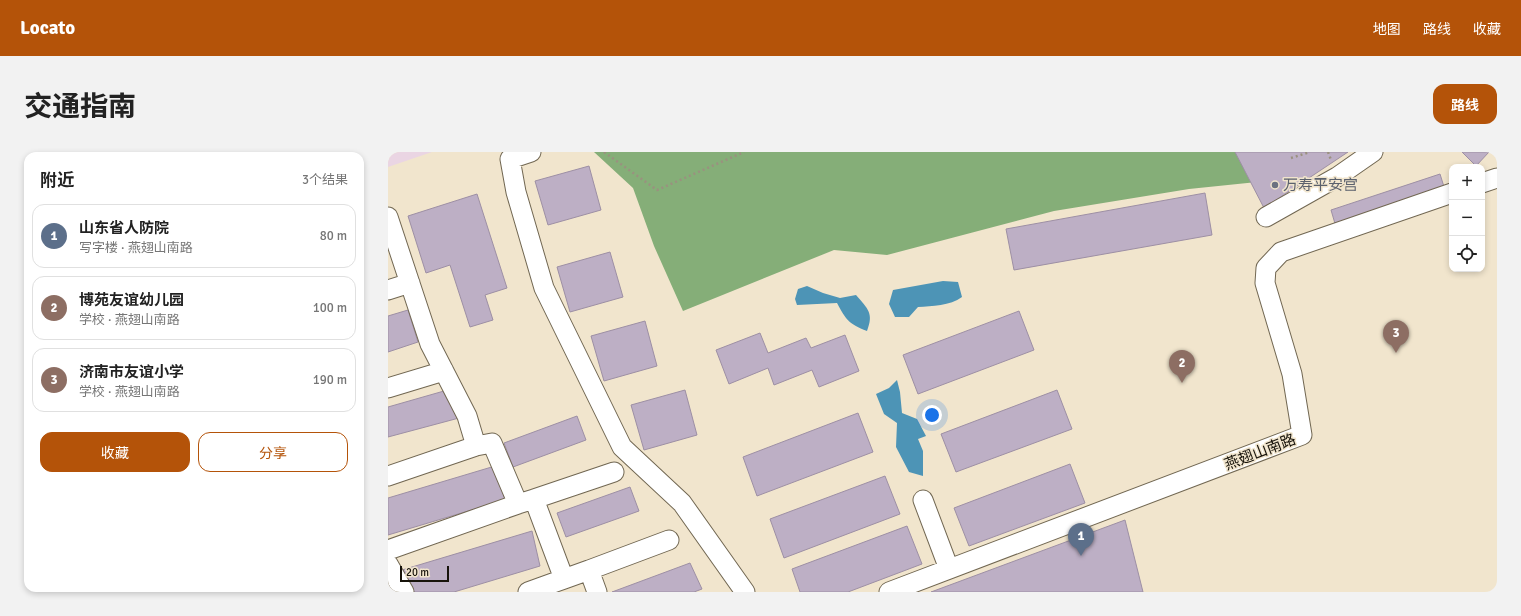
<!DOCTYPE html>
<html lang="zh">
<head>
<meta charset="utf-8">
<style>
	:root { --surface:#fff; --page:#f2f2f2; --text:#222; --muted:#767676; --line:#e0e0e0; --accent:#b45309 }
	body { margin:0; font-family:Signika,"Noto Sans SC",sans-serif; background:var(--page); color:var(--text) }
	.controls { position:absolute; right:12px; top:12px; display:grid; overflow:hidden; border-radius:8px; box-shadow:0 2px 6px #0003 }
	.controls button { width:36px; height:36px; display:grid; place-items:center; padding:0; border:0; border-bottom:1px solid var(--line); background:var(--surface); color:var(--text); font:20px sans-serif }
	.scale { position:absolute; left:12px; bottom:10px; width:49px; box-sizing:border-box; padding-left:4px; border:2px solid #17130b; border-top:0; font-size:11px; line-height:14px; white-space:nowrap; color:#17130b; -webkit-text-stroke:3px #f1e5cd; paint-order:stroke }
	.you { position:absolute; left:544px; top:263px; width:14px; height:14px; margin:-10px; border:3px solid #fff; border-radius:50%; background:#1a73e8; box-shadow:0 0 0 6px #1a73e833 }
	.badge { display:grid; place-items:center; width:26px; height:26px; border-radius:50%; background:var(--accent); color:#fff; font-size:13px; font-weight:700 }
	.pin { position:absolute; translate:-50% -33px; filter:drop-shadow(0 1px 2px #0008) }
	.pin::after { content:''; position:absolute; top:21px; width:14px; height:12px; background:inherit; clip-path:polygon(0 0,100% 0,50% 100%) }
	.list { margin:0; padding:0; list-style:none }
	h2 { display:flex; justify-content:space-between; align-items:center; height:52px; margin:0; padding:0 16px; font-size:17px }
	h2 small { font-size:13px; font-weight:400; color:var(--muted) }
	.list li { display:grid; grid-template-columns:26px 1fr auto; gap:12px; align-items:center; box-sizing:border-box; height:64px; margin:0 8px 8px; padding:0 8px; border:1px solid var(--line); border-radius:12px }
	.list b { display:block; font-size:15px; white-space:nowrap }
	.list p { margin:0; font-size:13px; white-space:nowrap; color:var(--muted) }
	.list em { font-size:13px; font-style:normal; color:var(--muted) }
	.actions { display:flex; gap:8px; padding:12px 16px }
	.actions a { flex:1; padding:9px 0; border:1px solid var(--accent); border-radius:12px; text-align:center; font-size:14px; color:var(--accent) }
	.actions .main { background:var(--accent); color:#fff }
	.icon { flex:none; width:22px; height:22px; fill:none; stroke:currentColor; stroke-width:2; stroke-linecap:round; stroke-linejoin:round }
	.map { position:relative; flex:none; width:1109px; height:440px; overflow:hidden; border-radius:12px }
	header { display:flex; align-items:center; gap:24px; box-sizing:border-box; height:56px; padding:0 20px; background:var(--accent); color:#fff }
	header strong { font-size:19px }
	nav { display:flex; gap:22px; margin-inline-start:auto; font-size:14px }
	.intro { display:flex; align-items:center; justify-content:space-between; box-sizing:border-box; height:96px; padding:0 24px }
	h1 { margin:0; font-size:28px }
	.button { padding:10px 18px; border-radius:12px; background:var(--accent); color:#fff; font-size:14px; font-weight:700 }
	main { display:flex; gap:24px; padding:0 24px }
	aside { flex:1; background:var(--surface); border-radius:12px; box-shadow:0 2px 6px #0003 }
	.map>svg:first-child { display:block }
	.commercial { fill:#ead5e3 }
	.forest { fill:#85ae78 }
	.water { fill:#4d94b6 }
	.building { fill:#bdafc5; stroke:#9d8fa4 }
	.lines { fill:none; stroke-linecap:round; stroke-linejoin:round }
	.street-casing { stroke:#716752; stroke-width:21 }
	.path { stroke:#9a917f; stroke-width:2.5; stroke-dasharray:2 3; stroke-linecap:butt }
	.street { stroke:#fff; stroke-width:19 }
	.worship-dot { fill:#6b7280; stroke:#f1e5cd; stroke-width:1.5 }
	.labels { text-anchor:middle; stroke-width:3; stroke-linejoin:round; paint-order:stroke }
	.worship-label { font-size:15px; fill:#5b616d; stroke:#f1e5cd; text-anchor:start }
	.street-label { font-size:15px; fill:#17130b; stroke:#f1e5cd }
</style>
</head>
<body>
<header>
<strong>Locato</strong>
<nav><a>地图</a><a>路线</a><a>收藏</a></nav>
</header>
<div class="intro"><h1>交通指南</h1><a class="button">路线</a></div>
<main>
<aside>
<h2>附近<small>3个结果</small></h2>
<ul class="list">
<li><span class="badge" style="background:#5c6f8a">1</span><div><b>山东省人防院</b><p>写字楼 · 燕翅山南路</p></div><em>80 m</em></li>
<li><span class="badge" style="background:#8d6e63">2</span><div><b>博苑友谊幼儿园</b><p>学校 · 燕翅山南路</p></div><em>100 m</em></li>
<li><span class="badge" style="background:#8d6e63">3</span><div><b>济南市友谊小学</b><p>学校 · 燕翅山南路</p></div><em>190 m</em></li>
</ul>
<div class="actions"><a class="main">收藏</a><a>分享</a></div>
</aside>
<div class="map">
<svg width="1109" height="440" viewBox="0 0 1109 440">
	<rect width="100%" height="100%" fill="#f1e5cd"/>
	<path class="commercial" d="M 0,0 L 44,0 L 0,15 Z"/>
	<path class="forest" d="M 206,0 L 915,0 L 869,30 L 801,37 L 666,59 L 499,103 L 446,98 L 295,159 L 266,94 L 245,36 Z"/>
	<path class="water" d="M 555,129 L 570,130 L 574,145 C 562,154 544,154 530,155 L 521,165 L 507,165 L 501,152 L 505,138 Z
		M 419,134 L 435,141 L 452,146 L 468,143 C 480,157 486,161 479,179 C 461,172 458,168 449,151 L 409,153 L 407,147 L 410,137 Z
		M 509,228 L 512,240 L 514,261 L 529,267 L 538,284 L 530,287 L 535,299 L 535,324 L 521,320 L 508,295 L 509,271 L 496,262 L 488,242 L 501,236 Z"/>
	<path class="building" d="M 847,0 L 960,0 L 876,56 Z
		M 1074,0 L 1101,0 L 1088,14 Z
		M 201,14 L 213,58 L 160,73 L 147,29 Z
		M 1052,22 L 1057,38 L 948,75 L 943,58 Z
		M 817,41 L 824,83 L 626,118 L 618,77 Z
		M 89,42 L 119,136 L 97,143 L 105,168 L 82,175 L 62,113 L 38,121 L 20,64 Z
		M 222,100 L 235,145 L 182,160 L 169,115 Z
		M 20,158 L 30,190 L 0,200 L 0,164 Z
		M 631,159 L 646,198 L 530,242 L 515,203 Z
		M 257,169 L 269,214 L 216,229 L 203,184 Z
		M 372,181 L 380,201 L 418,186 L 423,196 L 457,183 L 471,219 L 431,235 L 424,218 L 386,233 L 380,216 L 341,232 L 328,198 Z
		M 63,237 L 71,266 L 0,285 L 0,255 Z
		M 297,238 L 309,283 L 256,298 L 243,253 Z
		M 669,238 L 684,277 L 568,320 L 553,282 Z
		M 470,261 L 485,300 L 369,344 L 355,305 Z
		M 189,264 L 198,288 L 125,315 L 116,291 Z
		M 682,312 L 697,351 L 581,394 L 566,356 Z
		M 107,314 L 117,348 L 0,383 L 0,346 Z
		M 497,324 L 512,362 L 396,406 L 382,367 Z
		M 242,335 L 251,359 L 178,385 L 169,361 Z
		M 737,368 L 755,440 L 543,440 Z
		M 519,374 L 534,412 L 460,440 L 412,440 L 404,417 Z
		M 144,379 L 152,414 L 66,440 L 21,440 L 14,418 Z
		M 302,411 L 314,437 L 306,440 L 224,440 Z"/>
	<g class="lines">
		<defs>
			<path id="street" d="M 143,0 L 122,7 L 128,40 L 156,136 L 234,295 L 294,351 L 357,440
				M 1094,31 L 1109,26
				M 0,65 L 42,192 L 79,264 L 88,294 L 104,291 L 130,352 L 146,347 L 176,427 L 201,418 L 209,440
				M 878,65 L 949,25 L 985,0
				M 0,138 L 22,131
				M 0,236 L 56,219
				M 0,324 L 88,294
				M 146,347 L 226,320
				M 535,348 L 561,417
				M 0,398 L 130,352
				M 0,412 L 16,440
				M 201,418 L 281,388
				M 140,440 L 176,427
				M 501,440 L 914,283 L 904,222 L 877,131 L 878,116 L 893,100 L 1064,41"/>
		</defs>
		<use href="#street" class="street-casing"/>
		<path class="path" d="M 216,0 L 269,38 L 356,0
			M 940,0 L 943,8
			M 903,6 L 922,0"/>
		<use href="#street" class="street"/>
	</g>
	<circle class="worship-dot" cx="887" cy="33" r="4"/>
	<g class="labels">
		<g class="worship-label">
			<text x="895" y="38">万寿平安宫</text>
		</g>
		<g class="street-label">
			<text transform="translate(872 300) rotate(-21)" y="5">燕翅山南路</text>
		</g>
	</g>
</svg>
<div class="controls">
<button>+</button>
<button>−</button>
<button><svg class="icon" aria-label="locate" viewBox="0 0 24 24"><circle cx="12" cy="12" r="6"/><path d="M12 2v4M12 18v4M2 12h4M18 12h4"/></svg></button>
</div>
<div class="scale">20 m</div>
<div class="you"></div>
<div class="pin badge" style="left:693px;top:404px;background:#5c6f8a">1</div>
<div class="pin badge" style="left:794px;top:231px;background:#8d6e63">2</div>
<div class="pin badge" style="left:1008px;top:201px;background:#8d6e63">3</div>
</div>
</main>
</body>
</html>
